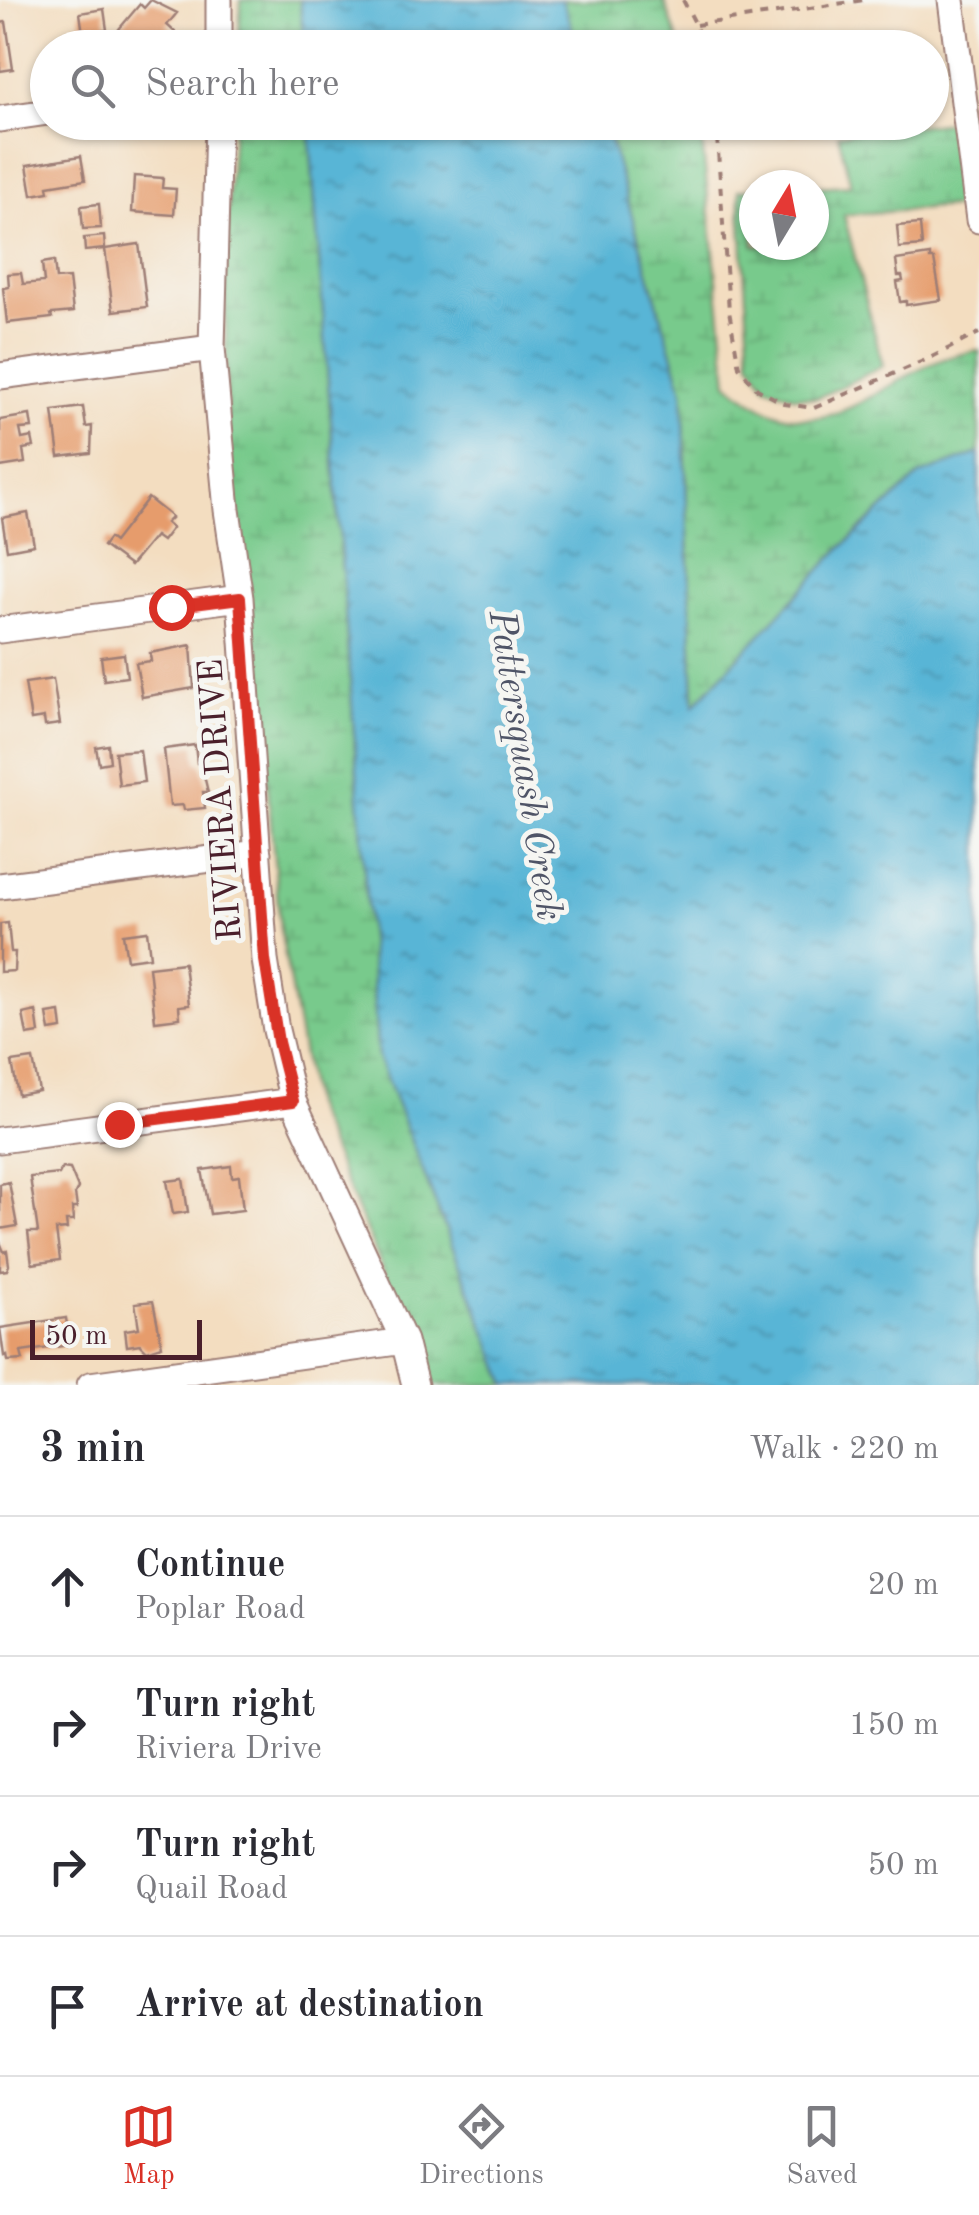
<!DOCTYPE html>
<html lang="en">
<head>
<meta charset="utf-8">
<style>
	:root { --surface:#fff; --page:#f7f7f7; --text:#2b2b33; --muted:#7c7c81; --line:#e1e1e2; --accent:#d93025 }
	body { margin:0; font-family:"Old Standard TT",serif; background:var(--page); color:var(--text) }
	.compass { position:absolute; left:739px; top:170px; width:90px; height:90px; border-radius:50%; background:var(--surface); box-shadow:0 2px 8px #0004; rotate:10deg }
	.scale { position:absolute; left:30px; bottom:25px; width:172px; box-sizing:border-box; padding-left:10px; border:5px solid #4a1f2b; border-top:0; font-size:28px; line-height:35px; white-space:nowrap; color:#4a1f2b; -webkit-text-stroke:8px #f6f6f2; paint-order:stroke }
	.stop { position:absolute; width:30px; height:30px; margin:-22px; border:8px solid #d93025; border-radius:50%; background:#fff }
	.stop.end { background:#d93025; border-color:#fff; box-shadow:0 2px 10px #0008 }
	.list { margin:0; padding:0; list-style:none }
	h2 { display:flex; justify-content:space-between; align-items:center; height:130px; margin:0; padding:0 40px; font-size:42px }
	h2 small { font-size:32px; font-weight:400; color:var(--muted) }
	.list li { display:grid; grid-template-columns:65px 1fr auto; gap:30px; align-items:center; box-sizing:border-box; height:140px; padding:0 40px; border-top:2px solid var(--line) }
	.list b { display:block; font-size:38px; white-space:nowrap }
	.list p { margin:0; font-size:32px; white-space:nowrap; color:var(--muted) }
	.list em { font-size:32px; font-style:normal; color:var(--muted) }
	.icon { flex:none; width:55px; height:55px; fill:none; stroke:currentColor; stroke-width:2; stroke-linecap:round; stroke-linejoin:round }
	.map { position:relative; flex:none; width:979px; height:1385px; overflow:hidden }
	.search { position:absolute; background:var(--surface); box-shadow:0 2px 8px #0004; left:30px; right:30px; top:30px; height:110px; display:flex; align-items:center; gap:25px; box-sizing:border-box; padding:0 35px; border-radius:55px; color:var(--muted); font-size:38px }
	.sheet { height:690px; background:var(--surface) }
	nav { display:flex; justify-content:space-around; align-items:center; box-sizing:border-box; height:140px; border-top:2px solid var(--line); background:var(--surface); font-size:28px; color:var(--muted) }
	nav a { display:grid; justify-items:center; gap:5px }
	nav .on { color:var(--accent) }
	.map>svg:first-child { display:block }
	.wetland { fill:url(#wetland-marsh); stroke:#61745c; stroke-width:2.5 }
	.water { fill:url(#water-ripples); stroke:#516a80; stroke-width:2.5 }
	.building { fill:#e69c6c }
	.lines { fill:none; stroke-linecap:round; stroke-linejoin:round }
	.minor-casing { stroke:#9e7e76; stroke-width:29 }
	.path { stroke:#9e7e76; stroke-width:4; stroke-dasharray:8 8; stroke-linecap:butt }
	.minor { stroke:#fff; stroke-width:25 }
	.route { stroke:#d93025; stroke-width:12 }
	.labels { text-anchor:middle; stroke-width:10; stroke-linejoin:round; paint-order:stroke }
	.street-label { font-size:35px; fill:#4a1f2b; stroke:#f6f6f2 }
	.water-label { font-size:38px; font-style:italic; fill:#4f5467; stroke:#f6f6f2 }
</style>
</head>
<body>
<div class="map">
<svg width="979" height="1385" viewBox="0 0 979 1385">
	<defs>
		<pattern id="wetland-marsh" width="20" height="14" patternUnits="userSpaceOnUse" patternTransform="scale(2.5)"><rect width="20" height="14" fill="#78ca8c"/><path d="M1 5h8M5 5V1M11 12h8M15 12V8" fill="none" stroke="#69ad79"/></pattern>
		<pattern id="water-ripples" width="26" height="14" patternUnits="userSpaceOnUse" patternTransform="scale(2.5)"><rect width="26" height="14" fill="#58b5d6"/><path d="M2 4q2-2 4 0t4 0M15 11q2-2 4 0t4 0" fill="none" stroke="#4b93ae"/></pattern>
	</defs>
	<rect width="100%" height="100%" fill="#f6f6f2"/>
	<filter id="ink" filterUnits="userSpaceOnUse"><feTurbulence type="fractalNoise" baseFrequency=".01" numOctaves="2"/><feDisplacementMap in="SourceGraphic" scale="20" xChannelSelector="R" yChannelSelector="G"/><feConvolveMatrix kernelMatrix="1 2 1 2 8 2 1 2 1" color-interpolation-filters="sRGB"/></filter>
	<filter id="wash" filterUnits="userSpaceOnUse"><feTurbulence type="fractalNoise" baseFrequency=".0048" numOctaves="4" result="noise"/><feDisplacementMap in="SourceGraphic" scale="40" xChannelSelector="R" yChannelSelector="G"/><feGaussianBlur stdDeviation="2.25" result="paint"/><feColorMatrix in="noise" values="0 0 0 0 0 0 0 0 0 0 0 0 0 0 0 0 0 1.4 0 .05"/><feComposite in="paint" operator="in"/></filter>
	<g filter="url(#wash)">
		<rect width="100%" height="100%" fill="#f3ddc0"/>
		<path class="wetland" d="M 241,0 L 300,0 L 304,47 L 238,48 Z
			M 555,0 L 664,0 L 680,47 L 570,47 Z
			M 951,122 L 966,206 L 844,215 L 883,366 L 817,398 L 793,396 L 766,386 L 750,361 L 739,190 L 754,189 L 754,245 L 814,245 L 814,187 L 851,185 L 838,134 Z
			M 233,123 L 309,123 L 378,1057 L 507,1385 L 422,1385 L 393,1293 L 312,1105 L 280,928 L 261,709 L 227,441 L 225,262 Z
			M 595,123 L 700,123 L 728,382 C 829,476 882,360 979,351 L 979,453 L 920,475 L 842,547 L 694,706 L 683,391 Z"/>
		<path class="water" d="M 300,0 L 562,0 L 579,47 L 304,47 Z
			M 309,123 L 605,123 L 683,391 L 694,705 L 842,547 L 920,475 L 979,453 L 979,1385 L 507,1385 L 378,1057 Z"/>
		<g id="blocks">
			<path class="building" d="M 151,0 L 177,13 L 167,25 L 177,34 L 169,47 L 166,45 L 151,48 L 147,44 L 141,48 L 119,29 L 140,4 L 144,8 Z
				M 104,9 L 107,30 L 83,34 L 80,13 Z
				M 6,22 L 13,69 L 0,71 L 0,23 Z
				M 788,122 L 814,122 L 816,131 L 790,135 Z
				M 81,156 L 85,180 L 48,186 L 49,192 L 32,195 L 27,165 Z
				M 134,176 L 163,178 L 162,188 L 176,189 L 174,215 L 132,212 Z
				M 99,204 L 101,228 L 83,229 L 81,206 Z
				M 920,224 L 922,246 L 899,248 L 897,226 Z
				M 104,236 L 105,249 L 85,251 L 84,238 Z
				M 139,244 L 147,307 L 113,311 L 105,249 Z
				M 930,255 L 930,259 L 934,259 L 941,300 L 906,305 L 906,301 L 900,302 L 897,282 L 903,281 L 902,276 L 898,276 L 896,260 Z
				M 54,261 L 56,279 L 69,278 L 73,312 L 51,314 L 52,318 L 7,323 L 3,288 L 9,287 L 8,274 L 21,273 L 23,284 L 44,282 L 42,263 Z
				M 83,407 L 86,427 L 92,426 L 91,453 L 59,457 L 53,411 Z
				M 30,415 L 32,428 L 20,429 L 22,439 L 32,437 L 34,447 L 23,449 L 25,463 L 0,467 L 0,420 Z
				M 148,498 L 172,517 L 166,523 L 172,528 L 162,541 L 155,536 L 130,566 L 103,546 L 109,538 L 114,542 Z
				M 28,513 L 34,545 L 7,550 L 2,518 Z
				M 191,645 L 194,688 L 142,697 L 136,663 L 151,661 L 150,653 Z
				M 124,654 L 127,677 L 104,680 L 101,657 Z
				M 53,679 L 60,724 L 45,726 L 44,718 L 31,720 L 25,683 Z
				M 108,745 L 110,762 L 99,764 L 96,747 Z
				M 195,745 L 197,763 L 201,763 L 208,792 L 203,792 L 205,808 L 184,810 L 183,805 L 170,806 L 164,749 Z
				M 140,750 L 144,782 L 119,785 L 115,752 Z
				M 8,923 L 11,952 L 15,952 L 14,971 L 0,972 L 0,924 Z
				M 147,931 L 150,957 L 127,960 L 123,934 Z
				M 184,963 L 189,1005 L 179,1006 L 180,1018 L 155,1021 L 149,967 Z
				M 36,1011 L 39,1033 L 27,1035 L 23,1014 Z
				M 60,1012 L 62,1029 L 50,1031 L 47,1014 Z
				M 33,1059 L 39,1091 L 18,1095 L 12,1062 Z
				M 231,1166 L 232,1177 L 239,1176 L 243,1210 L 210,1214 L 202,1170 Z
				M 62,1168 L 70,1169 L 78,1188 L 75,1194 L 77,1208 L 72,1208 L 73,1221 L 66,1221 L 67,1229 L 56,1230 L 60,1260 L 32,1264 L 28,1232 L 38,1232 L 30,1177 L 59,1174 Z
				M 183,1179 L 188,1212 L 173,1214 L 167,1181 Z
				M 9,1182 L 17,1226 L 0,1229 L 0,1184 Z
				M 0,1242 L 4,1252 L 7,1251 L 9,1265 L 7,1270 L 0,1271 Z
				M 153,1301 L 162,1346 L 147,1351 L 140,1344 L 127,1346 L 125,1330 L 139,1328 L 135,1303 Z
				M 66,1318 L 70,1345 L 21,1352 L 23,1360 L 8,1361 L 7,1355 L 4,1356 L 0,1328 Z"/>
		</g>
	</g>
	<g filter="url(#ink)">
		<use href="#blocks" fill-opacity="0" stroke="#9e7e76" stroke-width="2.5"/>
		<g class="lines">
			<defs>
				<path id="minor" d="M 219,0 L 219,48
					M 951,0 L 979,220
					M 0,119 L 48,112
					M 218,122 L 212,348 L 227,510 L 240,598 L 265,960 L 276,1030 L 293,1101 L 404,1341 L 415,1385
					M 0,376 L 212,348
					M 0,630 L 240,598
					M 0,886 L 258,853
					M 0,1140 L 293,1101
					M 90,1385 L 404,1341"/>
			</defs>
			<use href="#minor" class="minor-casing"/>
			<path class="path" d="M 683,0 L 696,25 L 701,48
				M 696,25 L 864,0
				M 716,122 L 729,311 L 739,367 L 757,389 L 785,404 L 814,408 L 928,359 L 979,333"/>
			<use href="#minor" class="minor"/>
		</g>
	</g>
	<g class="lines" filter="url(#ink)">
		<path class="route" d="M 119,1124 L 293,1101 L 278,1042 L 265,960 L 240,598 L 171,607"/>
	</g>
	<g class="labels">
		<g class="street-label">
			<text transform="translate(219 800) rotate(-94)" y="12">RIVIERA DRIVE</text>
		</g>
		<g class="water-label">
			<text transform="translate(527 765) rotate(81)" y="13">Pattersquash Creek</text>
		</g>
	</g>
</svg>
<svg class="compass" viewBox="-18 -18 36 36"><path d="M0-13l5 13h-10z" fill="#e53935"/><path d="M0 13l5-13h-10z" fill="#7c7c81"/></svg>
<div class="scale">50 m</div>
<div class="stop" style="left:171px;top:607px"></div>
<div class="stop end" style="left:119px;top:1124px"></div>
<div class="search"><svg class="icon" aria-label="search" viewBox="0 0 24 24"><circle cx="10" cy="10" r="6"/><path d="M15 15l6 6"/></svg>Search here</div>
</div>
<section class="sheet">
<h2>3 min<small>Walk · 220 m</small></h2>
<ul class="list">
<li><svg class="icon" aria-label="ahead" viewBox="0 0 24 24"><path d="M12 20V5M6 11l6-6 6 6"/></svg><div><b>Continue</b><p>Poplar Road</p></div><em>20 m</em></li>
<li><svg class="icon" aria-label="right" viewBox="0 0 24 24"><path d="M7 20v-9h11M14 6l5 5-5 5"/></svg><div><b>Turn right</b><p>Riviera Drive</p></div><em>150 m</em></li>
<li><svg class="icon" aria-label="right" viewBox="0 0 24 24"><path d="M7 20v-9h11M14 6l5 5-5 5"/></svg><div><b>Turn right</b><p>Quail Road</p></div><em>50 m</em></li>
<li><svg class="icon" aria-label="arrive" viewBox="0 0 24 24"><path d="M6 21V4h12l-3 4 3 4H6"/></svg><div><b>Arrive at destination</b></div></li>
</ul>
</section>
<nav>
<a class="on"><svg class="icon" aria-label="map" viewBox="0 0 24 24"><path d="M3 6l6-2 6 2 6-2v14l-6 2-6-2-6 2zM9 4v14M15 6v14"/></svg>Map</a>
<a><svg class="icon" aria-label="directions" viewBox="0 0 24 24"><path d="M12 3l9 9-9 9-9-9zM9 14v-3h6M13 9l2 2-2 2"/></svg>Directions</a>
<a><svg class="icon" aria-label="saved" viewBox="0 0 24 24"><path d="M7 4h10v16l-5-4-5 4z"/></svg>Saved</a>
</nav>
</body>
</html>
